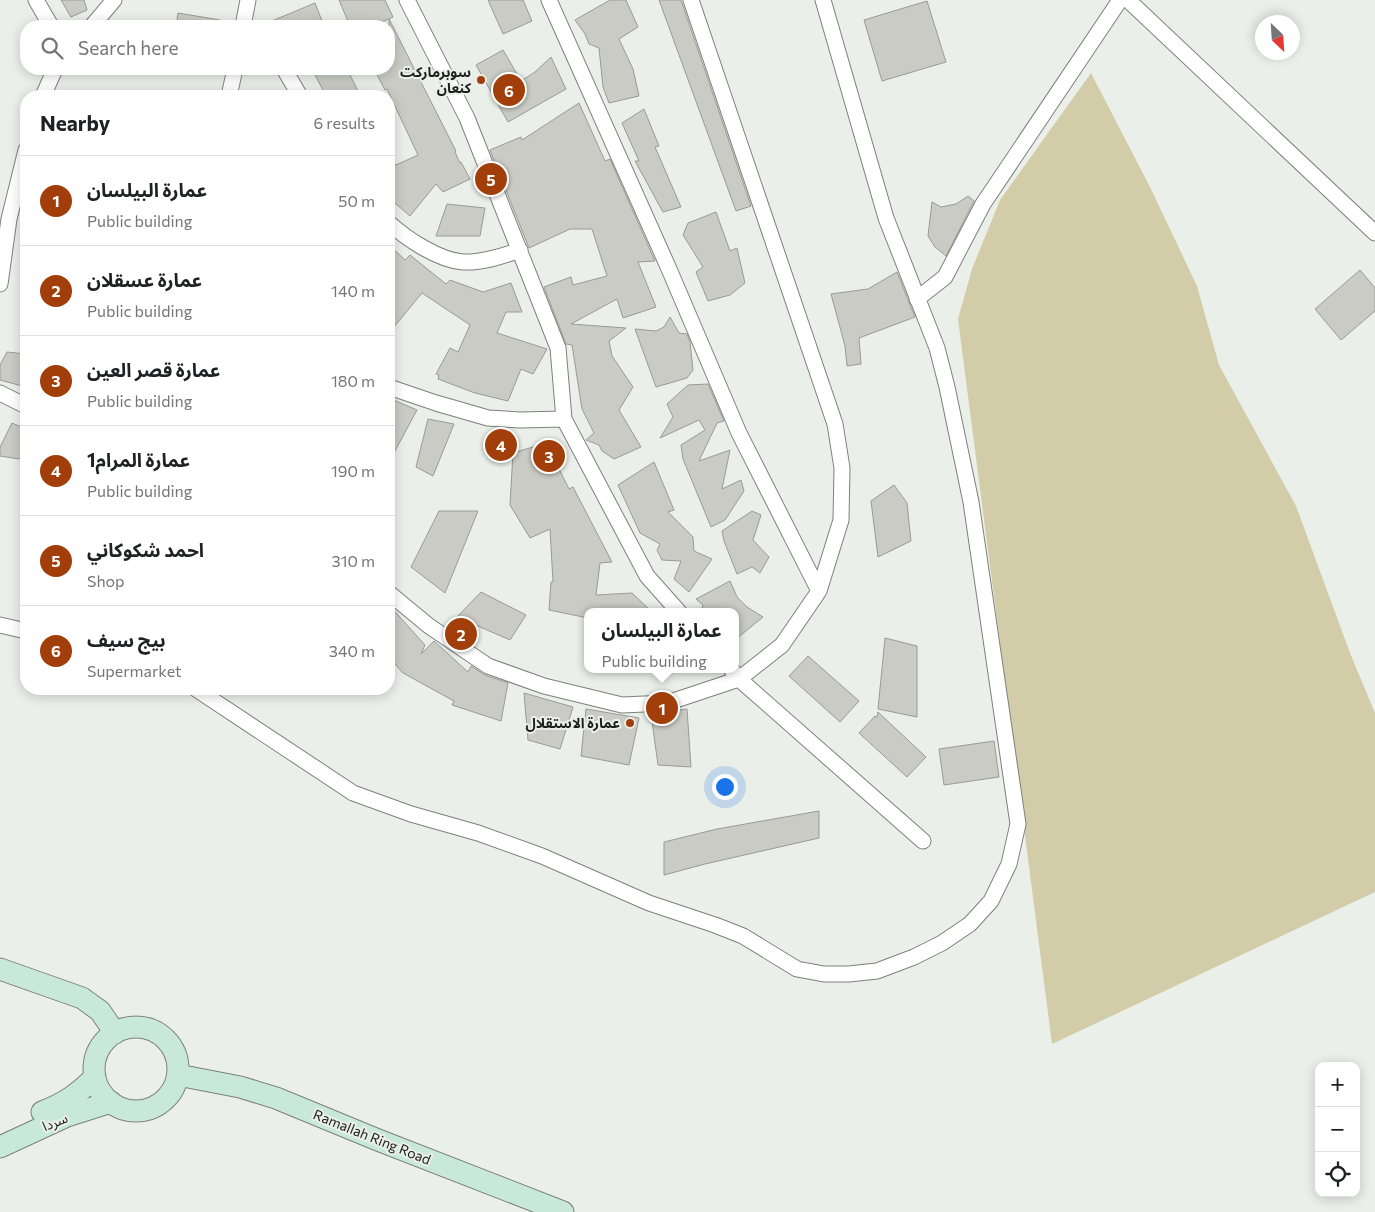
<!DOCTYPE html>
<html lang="en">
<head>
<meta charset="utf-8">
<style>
	:root { --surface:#fff; --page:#f2f2f2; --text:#202124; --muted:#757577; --line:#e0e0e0; --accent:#a23e0a }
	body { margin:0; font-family:Commissioner,"Noto Sans Arabic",sans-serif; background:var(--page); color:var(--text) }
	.controls { position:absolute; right:15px; bottom:15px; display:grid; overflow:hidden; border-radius:10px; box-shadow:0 2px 12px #0003 }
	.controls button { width:45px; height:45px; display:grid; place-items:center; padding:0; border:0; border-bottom:1px solid var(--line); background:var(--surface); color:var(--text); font:25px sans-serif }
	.compass { position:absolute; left:1255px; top:15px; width:45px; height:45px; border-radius:50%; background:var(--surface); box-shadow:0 2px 12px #0003; rotate:155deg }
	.you { position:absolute; left:724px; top:786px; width:18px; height:18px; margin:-12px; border:4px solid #fff; border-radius:50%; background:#1a73e8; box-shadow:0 0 0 8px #1a73e833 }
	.badge { display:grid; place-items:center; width:32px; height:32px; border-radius:50%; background:var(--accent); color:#fff; font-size:16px; font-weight:700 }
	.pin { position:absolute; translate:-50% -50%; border:2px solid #fff; box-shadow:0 1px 5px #0006 }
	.popup { position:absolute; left:584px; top:608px; width:155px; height:65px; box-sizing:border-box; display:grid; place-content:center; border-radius:10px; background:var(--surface); filter:drop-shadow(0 1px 4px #0005); font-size:16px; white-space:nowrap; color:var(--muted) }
	.popup b { font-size:19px; color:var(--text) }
	.popup::after { content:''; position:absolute; left:50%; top:100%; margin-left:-10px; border:10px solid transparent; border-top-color:var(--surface) }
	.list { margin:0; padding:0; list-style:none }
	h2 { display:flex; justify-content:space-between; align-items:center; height:65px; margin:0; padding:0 20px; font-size:21px }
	h2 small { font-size:16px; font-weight:400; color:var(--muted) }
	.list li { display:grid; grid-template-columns:32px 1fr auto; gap:15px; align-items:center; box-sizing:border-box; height:90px; padding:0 20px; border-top:1px solid var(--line) }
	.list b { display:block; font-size:19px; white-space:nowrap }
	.list p { margin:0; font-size:16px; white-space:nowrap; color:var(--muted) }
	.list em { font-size:16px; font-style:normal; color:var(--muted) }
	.icon { flex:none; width:28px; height:28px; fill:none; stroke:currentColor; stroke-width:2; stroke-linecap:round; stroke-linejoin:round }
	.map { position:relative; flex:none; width:1375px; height:1212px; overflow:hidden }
	.search { position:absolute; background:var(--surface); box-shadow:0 2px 12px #0003; left:20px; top:20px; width:375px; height:55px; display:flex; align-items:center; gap:12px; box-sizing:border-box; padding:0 18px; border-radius:20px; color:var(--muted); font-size:19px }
	.panel { position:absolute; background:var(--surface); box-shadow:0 2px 12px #0003; left:20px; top:90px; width:375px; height:605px; border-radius:20px }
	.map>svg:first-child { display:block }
	.green { fill:#d2cda8 }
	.building { fill:#c9cbc4; stroke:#999b94 }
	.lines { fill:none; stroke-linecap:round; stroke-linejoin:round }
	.street-casing { stroke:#7d817b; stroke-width:17 }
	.secondary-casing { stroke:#7d817b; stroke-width:23 }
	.street { stroke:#fff; stroke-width:15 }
	.secondary { stroke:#c8e9d9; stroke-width:21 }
	.poi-dot { fill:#a23e0a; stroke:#eaefe9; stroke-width:2 }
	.labels { text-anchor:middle; stroke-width:4; stroke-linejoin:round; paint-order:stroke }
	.poi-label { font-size:14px; font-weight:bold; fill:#1d1f1d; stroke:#eaefe9; text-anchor:end }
	.street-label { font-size:14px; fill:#1d1f1d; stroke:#eaefe9 }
</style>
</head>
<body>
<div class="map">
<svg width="1375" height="1212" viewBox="0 0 1375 1212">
	<rect width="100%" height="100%" fill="#eaefe9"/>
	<path class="green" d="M 1091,73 L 1150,187 L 1197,286 L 1219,365 L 1296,506 L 1350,653 L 1375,713 L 1375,892 L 1052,1044 L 958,319 L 972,269 L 1000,200 Z"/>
	<path class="building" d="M 61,0 L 84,0 L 87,10 L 71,17 Z
		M 339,0 L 385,0 L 393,17 L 389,19 L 456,151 L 455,152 L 460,163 L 461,162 L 470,179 L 443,192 L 436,184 L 410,216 L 389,198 L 389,157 L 396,165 L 418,155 L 387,89 L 385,90 L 374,69 L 389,69 L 389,19 L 372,26 L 350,26 Z
		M 488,0 L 523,0 L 532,21 L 503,34 Z
		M 610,0 L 626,0 L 638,27 L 619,39 L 633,69 L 639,96 L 609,103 L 603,87 L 599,48 L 589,44 L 585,34 L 575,20 Z
		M 659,0 L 681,0 L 751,206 L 736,211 Z
		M 927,1 L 946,62 L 882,81 L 864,20 Z
		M 315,3 L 324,26 L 260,26 Z
		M 178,13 L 220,20 L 220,26 L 176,26 Z
		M 503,50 L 521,81 L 535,72 L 551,57 L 566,89 L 508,122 L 476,65 Z
		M 312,69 L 347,69 L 358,91 L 348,96 L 326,96 Z
		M 579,103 L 605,161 L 610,159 L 655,261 L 638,262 L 656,307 L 623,318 L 617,299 L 571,324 L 626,328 L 609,341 L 612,356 L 633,387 L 619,410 L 641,447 L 614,459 L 602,451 L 599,445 L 586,440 L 594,433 L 582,409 L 572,345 L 566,344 L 544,287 L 571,277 L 573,285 L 607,276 L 592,229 L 570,229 L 529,248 L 490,150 L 521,137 L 522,140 Z
		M 644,109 L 659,146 L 655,147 L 681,207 L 663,212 L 635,161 L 639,161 L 622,123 Z
		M 968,196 L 974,201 L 946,256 L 935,247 L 928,236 L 932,202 L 941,207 L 956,204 Z
		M 447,204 L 485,208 L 480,236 L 436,236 Z
		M 716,212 L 730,251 L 737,248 L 745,283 L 730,295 L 708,301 L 696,272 L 703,267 L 683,235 L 688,223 Z
		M 389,245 L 405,260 L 410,255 L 446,284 L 450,280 L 483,292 L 511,283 L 522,312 L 506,312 L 497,333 L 547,349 L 533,374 L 521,369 L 508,401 L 475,393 L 438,379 L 439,375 L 436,374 L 450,348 L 458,352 L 470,325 L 422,293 L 389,333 Z
		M 1360,270 L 1375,288 L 1375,311 L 1341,340 L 1315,309 Z
		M 897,272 L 915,317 L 859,338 L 861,364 L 847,366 L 845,346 L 831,294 L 868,289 Z
		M 670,317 L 679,333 L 687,334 L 690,342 L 693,370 L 687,378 L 656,387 L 635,329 L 656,331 L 664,327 Z
		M 7,352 L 26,354 L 26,387 L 0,380 L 0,365 Z
		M 708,384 L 724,421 L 717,423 L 699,461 L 730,450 L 722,489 L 741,480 L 744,491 L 725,520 L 711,527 L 683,459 L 681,445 L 705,430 L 699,420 L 660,438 L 673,417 L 667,404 L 688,385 Z
		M 389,398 L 417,410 L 389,462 Z
		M 428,419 L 454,424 L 433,476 L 416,467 Z
		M 12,423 L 26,429 L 26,460 L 0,456 L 0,447 Z
		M 546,443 L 569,489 L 573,487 L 612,562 L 600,563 L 596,595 L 632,593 L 652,612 L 588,612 L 588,618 L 549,610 L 551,582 L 553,582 L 550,529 L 530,538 L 510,505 L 513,453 Z
		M 654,462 L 674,510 L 668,512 L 693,537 L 694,551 L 712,559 L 689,592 L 674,579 L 681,561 L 662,560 L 657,550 L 660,544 L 640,533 L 618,485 Z
		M 894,485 L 907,503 L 911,541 L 878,557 L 871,501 Z
		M 439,511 L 478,511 L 445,593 L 411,567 Z
		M 752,511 L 761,515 L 753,540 L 769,557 L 760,573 L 752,567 L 737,574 L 724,541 L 722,531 Z
		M 730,581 L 737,597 L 747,607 L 763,617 L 736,639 L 736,612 L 726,612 L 721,609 L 711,612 L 702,608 L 703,605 L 696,599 Z
		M 481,592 L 526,615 L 510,640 L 457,617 Z
		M 389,605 L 425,645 L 421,654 L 434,641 L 468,672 L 471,666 L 485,675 L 508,683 L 501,721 L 452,705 L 454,701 L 403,673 L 389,657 Z
		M 885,638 L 917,646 L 917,717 L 878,709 Z
		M 808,656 L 859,701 L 840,722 L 789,676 Z
		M 524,693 L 573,707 L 560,749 L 528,740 Z
		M 586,709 L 639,718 L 629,765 L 581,756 Z
		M 687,709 L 691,767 L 658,765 L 651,714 Z
		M 878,712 L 926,757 L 907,777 L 859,733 L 875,716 L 877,717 Z
		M 994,741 L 999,777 L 944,785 L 939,749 Z
		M 819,811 L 819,838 L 705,864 L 664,875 L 664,842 L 717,829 Z"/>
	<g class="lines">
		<defs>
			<path id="street" d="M 36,0 L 51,26
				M 407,0 L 467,118 L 558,348 L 564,419 L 647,576 L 679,612
				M 691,0 L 835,424 L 842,468 L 841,520 L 819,591
				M 1128,0 L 1375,233
				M 92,26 L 114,0
				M 243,26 L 248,0
				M 284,69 L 300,96
				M 43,96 L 55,69
				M 229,96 L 235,69
				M 389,223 C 407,239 438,260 463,262 C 482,263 503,256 520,250
				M 0,284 L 9,219 L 26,150
				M 917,299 L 945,277 L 983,204 L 1120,0
				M 389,387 L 436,403 L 488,418 L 520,420 L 564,419
				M 0,393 L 26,406
				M 389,593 L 429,626 L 488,666 L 544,686 L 622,705 L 667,703 L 739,679 L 782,645 L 819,591 L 739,433 L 669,269 L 549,0
				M 0,625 L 26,631
				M 731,669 L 739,679 L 923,841
				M 196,689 L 353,793 L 411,814 L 478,833 L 542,856 L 649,903 L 715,925 L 743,936 L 797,969 L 824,974 L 849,974 L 877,971 L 914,957 L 942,943 L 970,924 L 991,901 L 1009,864 L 1018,824 L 971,502 L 947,387 L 937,348 L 886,218 L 823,0"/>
			<path id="secondary" d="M 0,969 L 82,998 L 100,1011 L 115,1033
				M94 1069a42 42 0 1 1 84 0a42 42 0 1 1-84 0Z
				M 178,1075 L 240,1087 L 276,1098 L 378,1140 L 563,1212
				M 42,1112 C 65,1103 78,1094 95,1077
				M 0,1147 L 67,1116 L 111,1102"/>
		</defs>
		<use href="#street" class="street-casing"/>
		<use href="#secondary" class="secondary-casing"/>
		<use href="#street" class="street"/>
		<use href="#secondary" class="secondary"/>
	</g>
	<g class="poi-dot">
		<circle cx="481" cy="80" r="5"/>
		<circle cx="630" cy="723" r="5"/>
	</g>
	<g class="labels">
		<g class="poi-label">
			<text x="471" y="77">سوبرماركت<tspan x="471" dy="16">كنعان</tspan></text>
			<text x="620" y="728">عمارة الاستقلال</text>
		</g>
		<g class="street-label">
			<text transform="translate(55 1122) rotate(-22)" y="5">سردا</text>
			<text transform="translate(372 1137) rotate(22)" y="5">Ramallah Ring Road</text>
		</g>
	</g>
</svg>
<div class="controls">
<button>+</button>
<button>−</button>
<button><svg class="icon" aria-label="locate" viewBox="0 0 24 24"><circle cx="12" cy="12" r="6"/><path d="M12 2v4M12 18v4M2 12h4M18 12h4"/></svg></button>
</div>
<svg class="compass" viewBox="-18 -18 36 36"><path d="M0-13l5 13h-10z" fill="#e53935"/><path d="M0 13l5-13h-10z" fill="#757577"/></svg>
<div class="you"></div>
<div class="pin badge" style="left:662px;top:708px">1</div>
<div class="popup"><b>عمارة البيلسان</b>Public building</div>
<div class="pin badge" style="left:461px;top:634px">2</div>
<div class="pin badge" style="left:549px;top:456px">3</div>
<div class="pin badge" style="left:501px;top:445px">4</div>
<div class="pin badge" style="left:491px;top:179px">5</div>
<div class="pin badge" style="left:509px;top:90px">6</div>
<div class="search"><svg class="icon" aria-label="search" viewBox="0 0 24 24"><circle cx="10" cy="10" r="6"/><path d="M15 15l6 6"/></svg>Search here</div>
<section class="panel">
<h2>Nearby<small>6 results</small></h2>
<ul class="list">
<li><span class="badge">1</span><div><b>عمارة البيلسان</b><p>Public building</p></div><em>50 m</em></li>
<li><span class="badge">2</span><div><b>عمارة عسقلان</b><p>Public building</p></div><em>140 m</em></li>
<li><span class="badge">3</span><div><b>عمارة قصر العين</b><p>Public building</p></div><em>180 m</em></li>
<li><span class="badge">4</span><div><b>عمارة المرام1</b><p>Public building</p></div><em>190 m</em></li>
<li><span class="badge">5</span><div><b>احمد شكوكاني</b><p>Shop</p></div><em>310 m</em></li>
<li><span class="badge">6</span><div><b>بيج سيف</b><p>Supermarket</p></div><em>340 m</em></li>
</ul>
</section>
</div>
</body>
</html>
